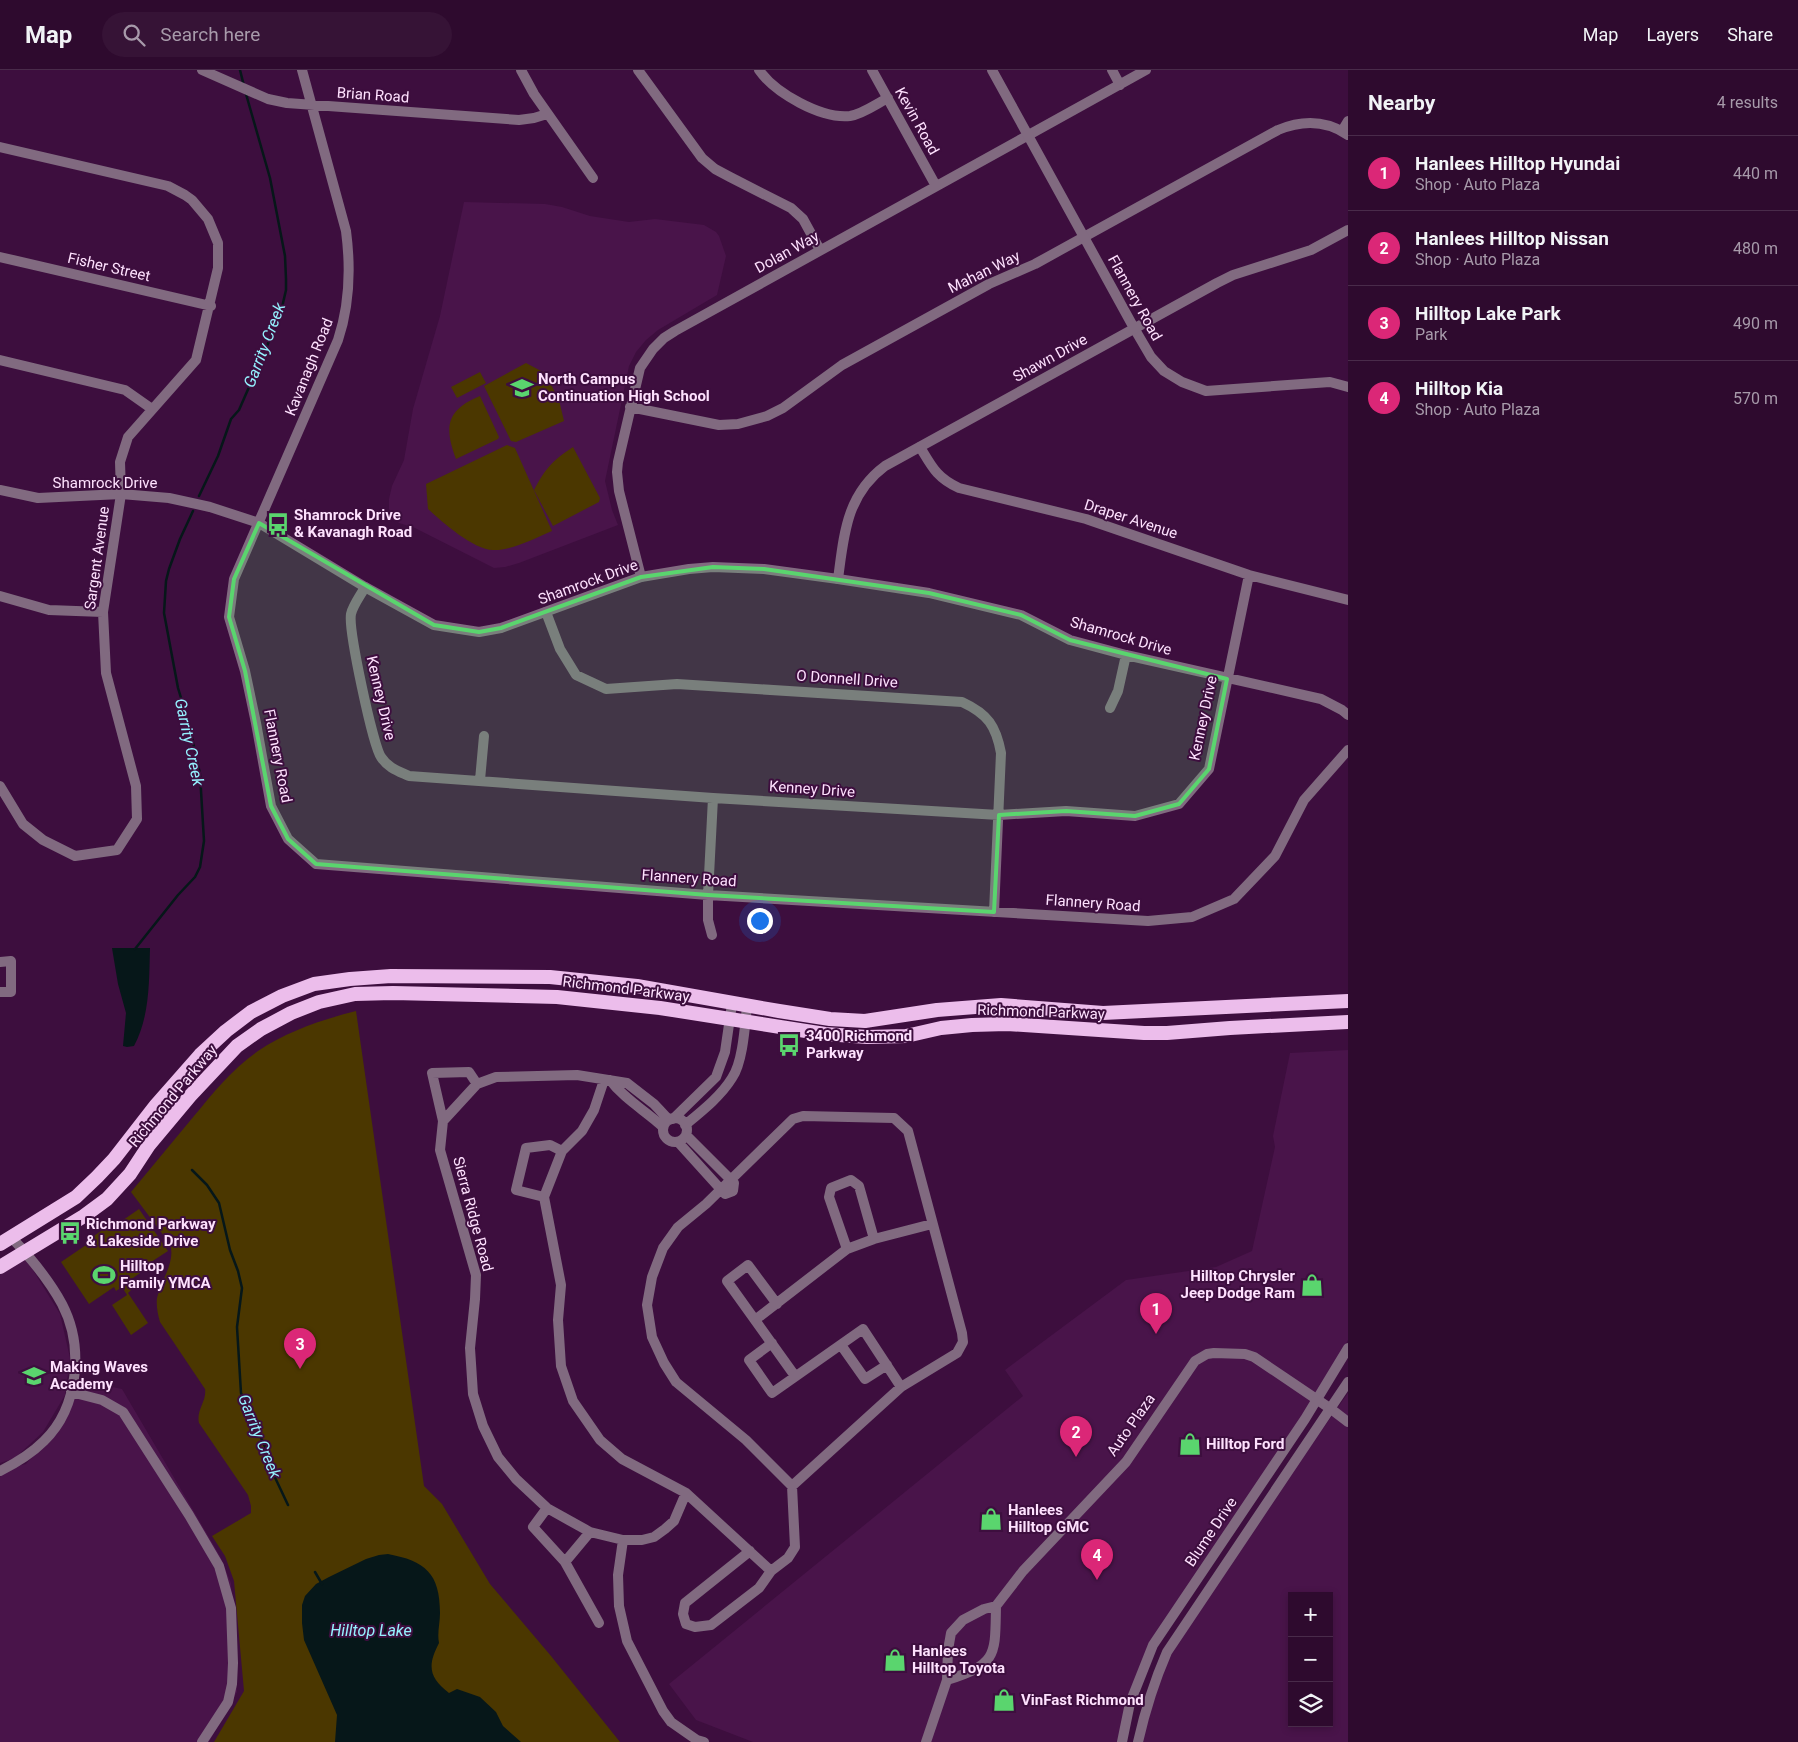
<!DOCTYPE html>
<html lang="en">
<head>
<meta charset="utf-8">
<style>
	:root { --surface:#2e0a2e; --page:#361336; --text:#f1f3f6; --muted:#a79aaa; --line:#492b4a; --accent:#db2777 }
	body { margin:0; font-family:Roboto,sans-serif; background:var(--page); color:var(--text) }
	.controls { position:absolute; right:15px; bottom:15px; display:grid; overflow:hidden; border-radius:0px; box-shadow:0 2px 8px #0003 }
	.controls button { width:45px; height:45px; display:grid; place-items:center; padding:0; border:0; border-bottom:1px solid var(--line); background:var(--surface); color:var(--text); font:25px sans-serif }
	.you { position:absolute; left:759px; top:850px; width:18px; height:18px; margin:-12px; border:4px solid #fff; border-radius:50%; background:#1a73e8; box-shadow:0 0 0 8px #1a73e833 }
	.badge { display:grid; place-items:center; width:32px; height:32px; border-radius:50%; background:var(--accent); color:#fff; font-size:16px; font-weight:700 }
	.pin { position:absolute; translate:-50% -41px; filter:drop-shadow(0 1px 2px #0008) }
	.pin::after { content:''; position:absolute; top:26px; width:18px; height:15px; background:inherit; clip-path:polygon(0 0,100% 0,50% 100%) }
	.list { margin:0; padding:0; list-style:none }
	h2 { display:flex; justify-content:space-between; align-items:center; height:65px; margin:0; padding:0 20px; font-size:21px }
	h2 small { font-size:16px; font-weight:400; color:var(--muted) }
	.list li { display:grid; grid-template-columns:32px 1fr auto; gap:15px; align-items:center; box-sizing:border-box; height:75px; padding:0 20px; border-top:1px solid var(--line) }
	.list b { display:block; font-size:19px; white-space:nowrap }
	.list p { margin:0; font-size:16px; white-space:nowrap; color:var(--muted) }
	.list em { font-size:16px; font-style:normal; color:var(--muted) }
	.icon { flex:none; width:28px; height:28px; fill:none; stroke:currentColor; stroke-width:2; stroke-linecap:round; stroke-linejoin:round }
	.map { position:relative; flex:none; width:1348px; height:1672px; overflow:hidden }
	header { display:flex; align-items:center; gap:30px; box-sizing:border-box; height:70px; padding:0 25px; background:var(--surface); border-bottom:1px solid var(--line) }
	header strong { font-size:24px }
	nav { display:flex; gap:28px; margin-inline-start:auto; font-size:18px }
	.search { width:350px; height:45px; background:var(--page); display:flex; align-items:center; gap:12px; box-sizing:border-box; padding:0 18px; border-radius:28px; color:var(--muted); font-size:19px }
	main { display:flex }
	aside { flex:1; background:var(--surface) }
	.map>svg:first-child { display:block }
	.built { fill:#49144a; fill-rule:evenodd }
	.green { fill:#4b3700 }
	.water { fill:#061719 }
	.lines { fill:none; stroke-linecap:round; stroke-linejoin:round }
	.stream { stroke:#061719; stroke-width:2.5 }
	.minor { stroke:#816a80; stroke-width:10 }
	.tertiary { stroke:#816a80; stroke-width:10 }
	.trunk { stroke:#ecbdeb; stroke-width:14 }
	.marked { fill:#5ad56e; fill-opacity:0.2; stroke:#5ad56e; stroke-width:4; stroke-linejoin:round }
	.labels { text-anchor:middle; stroke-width:4; stroke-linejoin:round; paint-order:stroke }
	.street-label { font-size:15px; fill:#fee1fe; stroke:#3d0e3e }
	.poi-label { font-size:15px; font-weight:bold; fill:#fee1fe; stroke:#3d0e3e; text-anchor:start }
	.water-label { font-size:16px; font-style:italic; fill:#95f2ff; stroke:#3d0e3e }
</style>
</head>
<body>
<header>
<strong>Map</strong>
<div class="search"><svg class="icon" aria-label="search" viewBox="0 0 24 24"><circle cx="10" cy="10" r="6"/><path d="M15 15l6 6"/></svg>Search here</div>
<nav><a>Map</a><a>Layers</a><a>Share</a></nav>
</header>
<main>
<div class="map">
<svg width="1348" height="1672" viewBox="0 0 1348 1672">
	<rect width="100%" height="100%" fill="#3d0e3e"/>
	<path class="built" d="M 464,132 L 545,134 L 562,137 L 590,146 L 629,152 L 655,149 L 704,155 L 716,162 L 719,166 L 726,186 L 717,225 L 658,260 L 646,270 L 636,282 L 629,296 L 605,411 L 612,440 L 618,455 L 519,493 L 505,497 L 494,498 L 415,458 L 399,453 L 393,446 L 389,439 L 389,429 L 392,416 L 404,390 L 413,339 L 440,246 Z
		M 1348,980 L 1348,1270 L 1313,1330 L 1157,1562 L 1121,1672 L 753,1672 L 696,1650 L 669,1614 L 1023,1326 L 1005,1300 L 1126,1210 L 1216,1197 L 1252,1181 L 1275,1077 L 1273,1066 L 1290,983 Z
		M 25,1187 L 60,1244 L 70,1288 L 65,1325 L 43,1362 L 15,1388 L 0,1393 L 0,1202 Z
		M 78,1310 L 122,1319 L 220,1486 L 231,1513 L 237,1622 L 209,1672 L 0,1672 L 0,1400 L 26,1394 L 66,1348 Z
		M 1348,1323 L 1348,1672 L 1141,1672 L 1167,1589 L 1285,1412 ZM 1292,1526 L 1329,1526 L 1329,1653 L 1292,1653 Z"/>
	<path class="green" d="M 526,293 L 545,303 L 559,330 L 564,351 L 516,372 L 511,371 L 484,316 Z
		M 480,302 L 486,313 L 457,328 L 451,317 Z
		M 480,326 L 499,367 L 498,369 L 456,389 C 444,357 446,340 480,326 Z
		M 507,375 L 515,378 L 552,461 C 536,468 510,481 493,480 C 474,480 442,452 428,439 L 426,414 Z
		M 573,377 L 600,428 L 599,432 L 553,456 L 534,420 C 545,399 553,390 573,377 Z
		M 356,941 L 424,1416 L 442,1434 L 490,1514 L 551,1586 L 620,1672 L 214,1672 L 244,1621 L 234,1511 L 225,1486 L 212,1466 L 251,1443 L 251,1436 L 248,1425 L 199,1353 C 196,1340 207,1331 205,1319 L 160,1252 C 158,1245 156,1236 157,1228 C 161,1210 176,1192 170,1174 L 131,1122 C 152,1097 173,1071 194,1046 C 213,1023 233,998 258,981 C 288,961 321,950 356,941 Z
		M 139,1139 L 168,1181 L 148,1194 L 149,1197 L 127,1212 L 132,1219 L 128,1223 L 148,1253 L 131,1265 L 112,1235 L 127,1225 L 122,1217 L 116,1221 L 114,1217 L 89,1234 L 61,1192 L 89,1173 L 88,1170 L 114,1152 L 116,1155 Z"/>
	<path class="water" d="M 112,878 L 150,878 C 149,911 150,946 134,976 L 127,977 L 123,976 L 126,943 L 118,914 Z
		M 388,1484 C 425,1491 440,1503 440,1543 C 440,1553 437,1563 439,1573 C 427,1596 429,1607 449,1623 L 457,1619 L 480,1627 L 496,1642 L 503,1656 L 521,1672 L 335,1672 L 337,1645 L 304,1570 L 302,1553 L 302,1535 L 305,1526 L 316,1514 L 329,1507 L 366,1489 L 379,1485 Z"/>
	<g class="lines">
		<path class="stream" d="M 240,0 L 244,16
			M 199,426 L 218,386 L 231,349 L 239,340 L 280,246 L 286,220 L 286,209 L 285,186 L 270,108 L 246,24
			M 135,879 L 178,825 L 195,807 L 200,797 L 204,771 L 200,704 L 189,654 L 178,618 L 164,543 L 166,511 L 169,499 L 180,469 L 193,441
			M 192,1100 L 207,1115 L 219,1133 L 230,1180 L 238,1201 L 242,1218 L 237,1257 L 241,1323 L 266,1379 L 271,1399 L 288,1435
			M 315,1502 L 322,1514"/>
		<path class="minor" d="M 202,0 L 268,29 L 287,33 L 519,50 L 534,48 L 547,44
			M 302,0 L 346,161 C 351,199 350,234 338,270 L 234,509 L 229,547 L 245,601 L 256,653 L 271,736 L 288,769 L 316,794 L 708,825 L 1148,851 L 1192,847 L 1234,829 L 1275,786 L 1304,730 L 1348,680
			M 521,0 L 534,24 L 593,108
			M 638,0 L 702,88 L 715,99 L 730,107 L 791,138 L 803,149 L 820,180
			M 759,0 C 775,23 821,49 850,46 C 863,44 876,34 888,28
			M 872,0 L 936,116
			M 1112,0 L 1120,15
			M 1342,61 L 1348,51
			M 0,77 L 168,116 L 185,125 L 192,130 L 208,149 L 218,173 L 218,198 L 196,290 L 128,367 L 120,392 L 121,424 L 103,542 L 106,603 L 136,716 L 137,749 L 117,780 L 75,786 L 43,770 L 23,754 L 0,716
			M 0,187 L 211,236
			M 1134,258 L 1151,287 L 1164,301 L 1182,312 L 1206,321 L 1330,312 L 1348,317
			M 0,290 L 125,320 L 152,339
			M 630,337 L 719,355 L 738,354 L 767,346 L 783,338 L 842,295 L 989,214 L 1035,194 L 1278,60 C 1302,50 1326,50 1348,65
			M 920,377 C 932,397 937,408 959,418 L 1086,449 L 1249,505 L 1348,530
			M 641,507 L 619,421 L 617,402 L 618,392 L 640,298 L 653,279 L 664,268 L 675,261 L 1146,0
			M 838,509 L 929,523 L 1021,545 L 1070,570 L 1126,585 L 1321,629 L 1342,640 L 1348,645
			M 365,517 C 361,525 353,535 351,544 C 348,559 373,676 381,687 C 388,698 398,701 409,706 L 713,728 L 999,745 L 1066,741 L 1135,746 L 1179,734 L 1209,699 L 1249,505
			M 0,526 L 49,540 L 103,542
			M 546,542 L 560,579 L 576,605 L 606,619 L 677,614 L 962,632 C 988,644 996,656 1001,683 L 994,842
			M 1110,638 L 1118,621 L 1126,585
			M 480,710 L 484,666
			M 712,865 L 708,850 L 708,825 L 713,728
			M 0,892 L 11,891 L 11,922 L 0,922
			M 604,1010 L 594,1040 L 582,1061 L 562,1081 L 544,1127 L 561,1215 L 558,1250 L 561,1296 L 573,1331 L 600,1370 L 622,1389 L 686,1423 L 771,1501
			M 610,1010 C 624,1029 646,1041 663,1057
			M 803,1046 L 894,1048 L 908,1061 L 962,1263 L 963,1272 L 957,1283 L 901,1317 L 792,1416 L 746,1370 L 676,1312 L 664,1293 L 652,1267 L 647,1235 L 652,1207 L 663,1178 L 678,1157 L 706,1134 L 793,1049 Z
			M663 1060a12 12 0 1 1 24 0a12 12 0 1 1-24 0Z
			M 673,1049 L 716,1007 L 725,982 L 732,934
			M 669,1050 L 654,1034 L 627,1013 L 577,1005 L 496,1007 L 477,1014 L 443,1051 L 440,1080 L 476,1205 L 475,1229 L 470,1278 L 473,1324 L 483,1356 L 498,1387 L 516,1409 L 547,1438 L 590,1462 L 623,1470 L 642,1470 L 654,1467 L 665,1459 L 674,1451 L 686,1423
			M 443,1051 L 432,1003 L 469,1002 L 477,1014
			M 685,1055 C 702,1041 721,1026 732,1008 C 743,992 745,955 747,936
			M 678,1072 L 725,1124 L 733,1121 L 734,1113 L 686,1065
			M 544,1127 L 516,1120 L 526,1078 L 550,1075 L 562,1081
			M 847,1179 L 829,1127 L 831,1118 L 851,1110 L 859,1116 L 874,1169
			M 777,1234 L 748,1195 L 727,1211 L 795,1306
			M 755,1250 L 847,1179 L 874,1169 L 932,1154
			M 772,1273 L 749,1290 L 772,1323 L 863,1259 L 901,1317
			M 841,1275 L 865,1309 L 887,1295
			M 71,1322 L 102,1330 L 123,1342 L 189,1445 L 219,1496 L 231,1538 L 233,1593 L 232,1614 L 228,1632 L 202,1672
			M 0,1401 C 16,1393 32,1383 44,1371 C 79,1337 84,1276 62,1234 C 49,1210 30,1187 11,1167
			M 547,1438 L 533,1457 L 565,1492 L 599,1553
			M 623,1470 L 618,1505 L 619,1536 L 627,1571 L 663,1641 L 671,1652 L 697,1670 L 704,1672
			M 750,1481 L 685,1533 L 683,1544 L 686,1554 L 695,1557 L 711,1555 L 759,1518 L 771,1501 L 788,1488 L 795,1477 L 792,1416
			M 565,1492 L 590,1462
			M 947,1610 C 998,1594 995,1585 996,1536
			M 926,1672 L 947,1610 L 948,1580 L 951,1563 L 963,1550 L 984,1539 L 996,1536 L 1023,1501 L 1126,1392 L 1195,1291 L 1207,1284 L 1214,1283 L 1245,1284 L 1254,1287 L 1331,1339 L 1348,1352"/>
		<path class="tertiary" d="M 992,0 L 1134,258
			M 0,420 L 38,428 L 121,424 L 169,428 L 210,437 L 259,453 L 365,517 L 434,555 L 479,562 L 501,558 L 641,507 L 689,499 L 713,497 L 764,499 L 838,509 C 844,465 846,425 885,396 L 1217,213 L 1233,205 L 1311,180 L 1348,160
			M 1122,1672 L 1130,1633 L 1153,1575 L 1305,1349 L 1348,1278
			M 1138,1672 C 1145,1641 1154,1612 1167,1582 L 1348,1312"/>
		<path class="trunk" d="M 0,1174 L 76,1127 L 97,1107 L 114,1089 L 156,1035 L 200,985 L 226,961 L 251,942 L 282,926 L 314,914 L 350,909 L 391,906 L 550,907 L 637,916 L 779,941 L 830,949 L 865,951 L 937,940 L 1001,935 L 1103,943 L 1348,931
			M 0,1197 L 84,1146 L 107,1129 L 130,1104 L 149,1075 L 190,1026 L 237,976 L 261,959 L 291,943 L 319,932 L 355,924 L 393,923 L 557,927 L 660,938 L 825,964 L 867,967 L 906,966 L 941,958 L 972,955 L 1007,954 L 1144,963 L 1167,963 L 1230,958 L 1348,952"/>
	</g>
	<path class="marked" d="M 259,453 L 434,555 L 479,562 L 501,558 L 641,507 L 713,497 L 764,499 L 929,523 L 1021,545 L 1070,570 L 1227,609 L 1209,699 L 1179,734 L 1135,746 L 1066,741 L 999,745 L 994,842 L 708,825 L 316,794 L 288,769 L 271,736 L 245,601 L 229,547 L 234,509 Z"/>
	<defs>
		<symbol id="school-bare" viewBox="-9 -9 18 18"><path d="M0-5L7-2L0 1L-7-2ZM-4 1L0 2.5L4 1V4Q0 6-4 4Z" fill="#5ad56e" stroke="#3d0e3e" stroke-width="2.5" paint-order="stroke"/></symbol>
		<symbol id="bus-bare" viewBox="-9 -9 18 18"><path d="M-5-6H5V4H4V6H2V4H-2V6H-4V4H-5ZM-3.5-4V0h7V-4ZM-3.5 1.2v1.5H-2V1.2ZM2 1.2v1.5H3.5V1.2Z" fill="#5ad56e" stroke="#3d0e3e" stroke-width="2.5" paint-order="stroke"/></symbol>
		<symbol id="stadium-bare" viewBox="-9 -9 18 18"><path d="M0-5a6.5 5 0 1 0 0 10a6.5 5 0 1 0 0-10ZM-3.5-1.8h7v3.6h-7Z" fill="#5ad56e" stroke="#3d0e3e" stroke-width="2.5" paint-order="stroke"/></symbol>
		<symbol id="shop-bare" viewBox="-9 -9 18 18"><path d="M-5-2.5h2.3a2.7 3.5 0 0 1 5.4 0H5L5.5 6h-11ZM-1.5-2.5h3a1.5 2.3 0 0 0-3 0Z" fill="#5ad56e" stroke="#3d0e3e" stroke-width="2.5" paint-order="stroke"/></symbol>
	</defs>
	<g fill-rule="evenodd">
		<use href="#school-bare" x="506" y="302" width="32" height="32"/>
		<use href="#bus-bare" x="262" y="438" width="32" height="32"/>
		<use href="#bus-bare" x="773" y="959" width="32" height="32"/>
		<use href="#bus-bare" x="54" y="1147" width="32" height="32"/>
		<use href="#stadium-bare" x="88" y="1189" width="32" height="32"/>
		<use href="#shop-bare" x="1296" y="1199" width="32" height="32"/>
		<use href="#school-bare" x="18" y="1290" width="32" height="32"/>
		<use href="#shop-bare" x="1174" y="1358" width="32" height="32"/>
		<use href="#shop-bare" x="975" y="1433" width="32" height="32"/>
		<use href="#shop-bare" x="879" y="1574" width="32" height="32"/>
		<use href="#shop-bare" x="988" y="1614" width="32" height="32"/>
	</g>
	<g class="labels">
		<g class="street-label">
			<text transform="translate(373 25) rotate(4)" y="5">Brian Road</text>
			<text transform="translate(917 51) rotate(61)" y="5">Kevin Road</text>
			<text transform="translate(787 182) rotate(-29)" y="5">Dolan Way</text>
			<text transform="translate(109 197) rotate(13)" y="5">Fisher Street</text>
			<text transform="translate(984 202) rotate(-26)" y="5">Mahan Way</text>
			<text transform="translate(1135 228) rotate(61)" y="5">Flannery Road</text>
			<text transform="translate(1050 288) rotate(-29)" y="5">Shawn Drive</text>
			<text transform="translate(309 297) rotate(-68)" y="5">Kavanagh Road</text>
			<text x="105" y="418">Shamrock Drive</text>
			<text transform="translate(1131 449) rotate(18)" y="5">Draper Avenue</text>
			<text transform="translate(97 488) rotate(-82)" y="5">Sargent Avenue</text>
			<text transform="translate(588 512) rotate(-20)" y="5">Shamrock Drive</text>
			<text transform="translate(1121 566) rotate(16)" y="5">Shamrock Drive</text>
			<text transform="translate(847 609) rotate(4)" y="5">O Donnell Drive</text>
			<text transform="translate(381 628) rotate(77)" y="5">Kenney Drive</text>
			<text transform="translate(1203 648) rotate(-78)" y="5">Kenney Drive</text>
			<text transform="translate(278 686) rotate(79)" y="5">Flannery Road</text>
			<text transform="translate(812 719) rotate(4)" y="5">Kenney Drive</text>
			<text transform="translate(689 808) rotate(4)" y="5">Flannery Road</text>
			<text transform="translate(1093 833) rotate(4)" y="5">Flannery Road</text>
			<text transform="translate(626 919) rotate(7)" y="5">Richmond Parkway</text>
			<text transform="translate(1041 942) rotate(2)" y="5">Richmond Parkway</text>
			<text transform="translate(173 1026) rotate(-50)" y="5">Richmond Parkway</text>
			<text transform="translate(473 1144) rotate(75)" y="5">Sierra Ridge Road</text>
			<text transform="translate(1131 1355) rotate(-55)" y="5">Auto Plaza</text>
			<text transform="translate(1211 1462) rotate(-56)" y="5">Blume Drive</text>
		</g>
		<g class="poi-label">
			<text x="538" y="314">North Campus<tspan x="538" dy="17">Continuation High School</tspan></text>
			<text x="294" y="450">Shamrock Drive<tspan x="294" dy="17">&amp; Kavanagh Road</tspan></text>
			<text x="806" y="971">3400 Richmond<tspan x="806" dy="17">Parkway</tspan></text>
			<text x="86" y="1159">Richmond Parkway<tspan x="86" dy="17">&amp; Lakeside Drive</tspan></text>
			<text x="120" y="1201">Hilltop<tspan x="120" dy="17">Family YMCA</tspan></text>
			<text x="1295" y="1211" text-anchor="end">Hilltop Chrysler<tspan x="1295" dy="17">Jeep Dodge Ram</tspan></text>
			<text x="50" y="1302">Making Waves<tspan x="50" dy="17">Academy</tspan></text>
			<text x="1206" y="1379">Hilltop Ford</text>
			<text x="1008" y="1445">Hanlees<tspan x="1008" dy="17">Hilltop GMC</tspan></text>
			<text x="912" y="1586">Hanlees<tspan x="912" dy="17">Hilltop Toyota</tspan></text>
			<text x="1021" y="1635">VinFast Richmond</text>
		</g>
		<g class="water-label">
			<text transform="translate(264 275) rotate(-69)" y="6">Garrity Creek</text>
			<text transform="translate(190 672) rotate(78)" y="6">Garrity Creek</text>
			<text transform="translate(260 1366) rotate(68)" y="6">Garrity Creek</text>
			<text x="371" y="1566">Hilltop Lake</text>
		</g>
	</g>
</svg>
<div class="controls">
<button>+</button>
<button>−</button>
<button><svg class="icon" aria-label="layers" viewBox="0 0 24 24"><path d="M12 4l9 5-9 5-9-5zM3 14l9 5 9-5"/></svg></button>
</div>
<div class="you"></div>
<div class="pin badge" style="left:1156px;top:1264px">1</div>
<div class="pin badge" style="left:1076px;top:1387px">2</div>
<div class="pin badge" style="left:300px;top:1299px">3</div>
<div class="pin badge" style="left:1097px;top:1510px">4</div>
</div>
<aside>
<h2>Nearby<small>4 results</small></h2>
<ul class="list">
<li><span class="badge">1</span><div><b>Hanlees Hilltop Hyundai</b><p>Shop · Auto Plaza</p></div><em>440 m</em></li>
<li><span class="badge">2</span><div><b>Hanlees Hilltop Nissan</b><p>Shop · Auto Plaza</p></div><em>480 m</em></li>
<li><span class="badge">3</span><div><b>Hilltop Lake Park</b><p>Park</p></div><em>490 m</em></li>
<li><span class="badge">4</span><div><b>Hilltop Kia</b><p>Shop · Auto Plaza</p></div><em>570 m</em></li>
</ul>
</aside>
</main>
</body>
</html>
